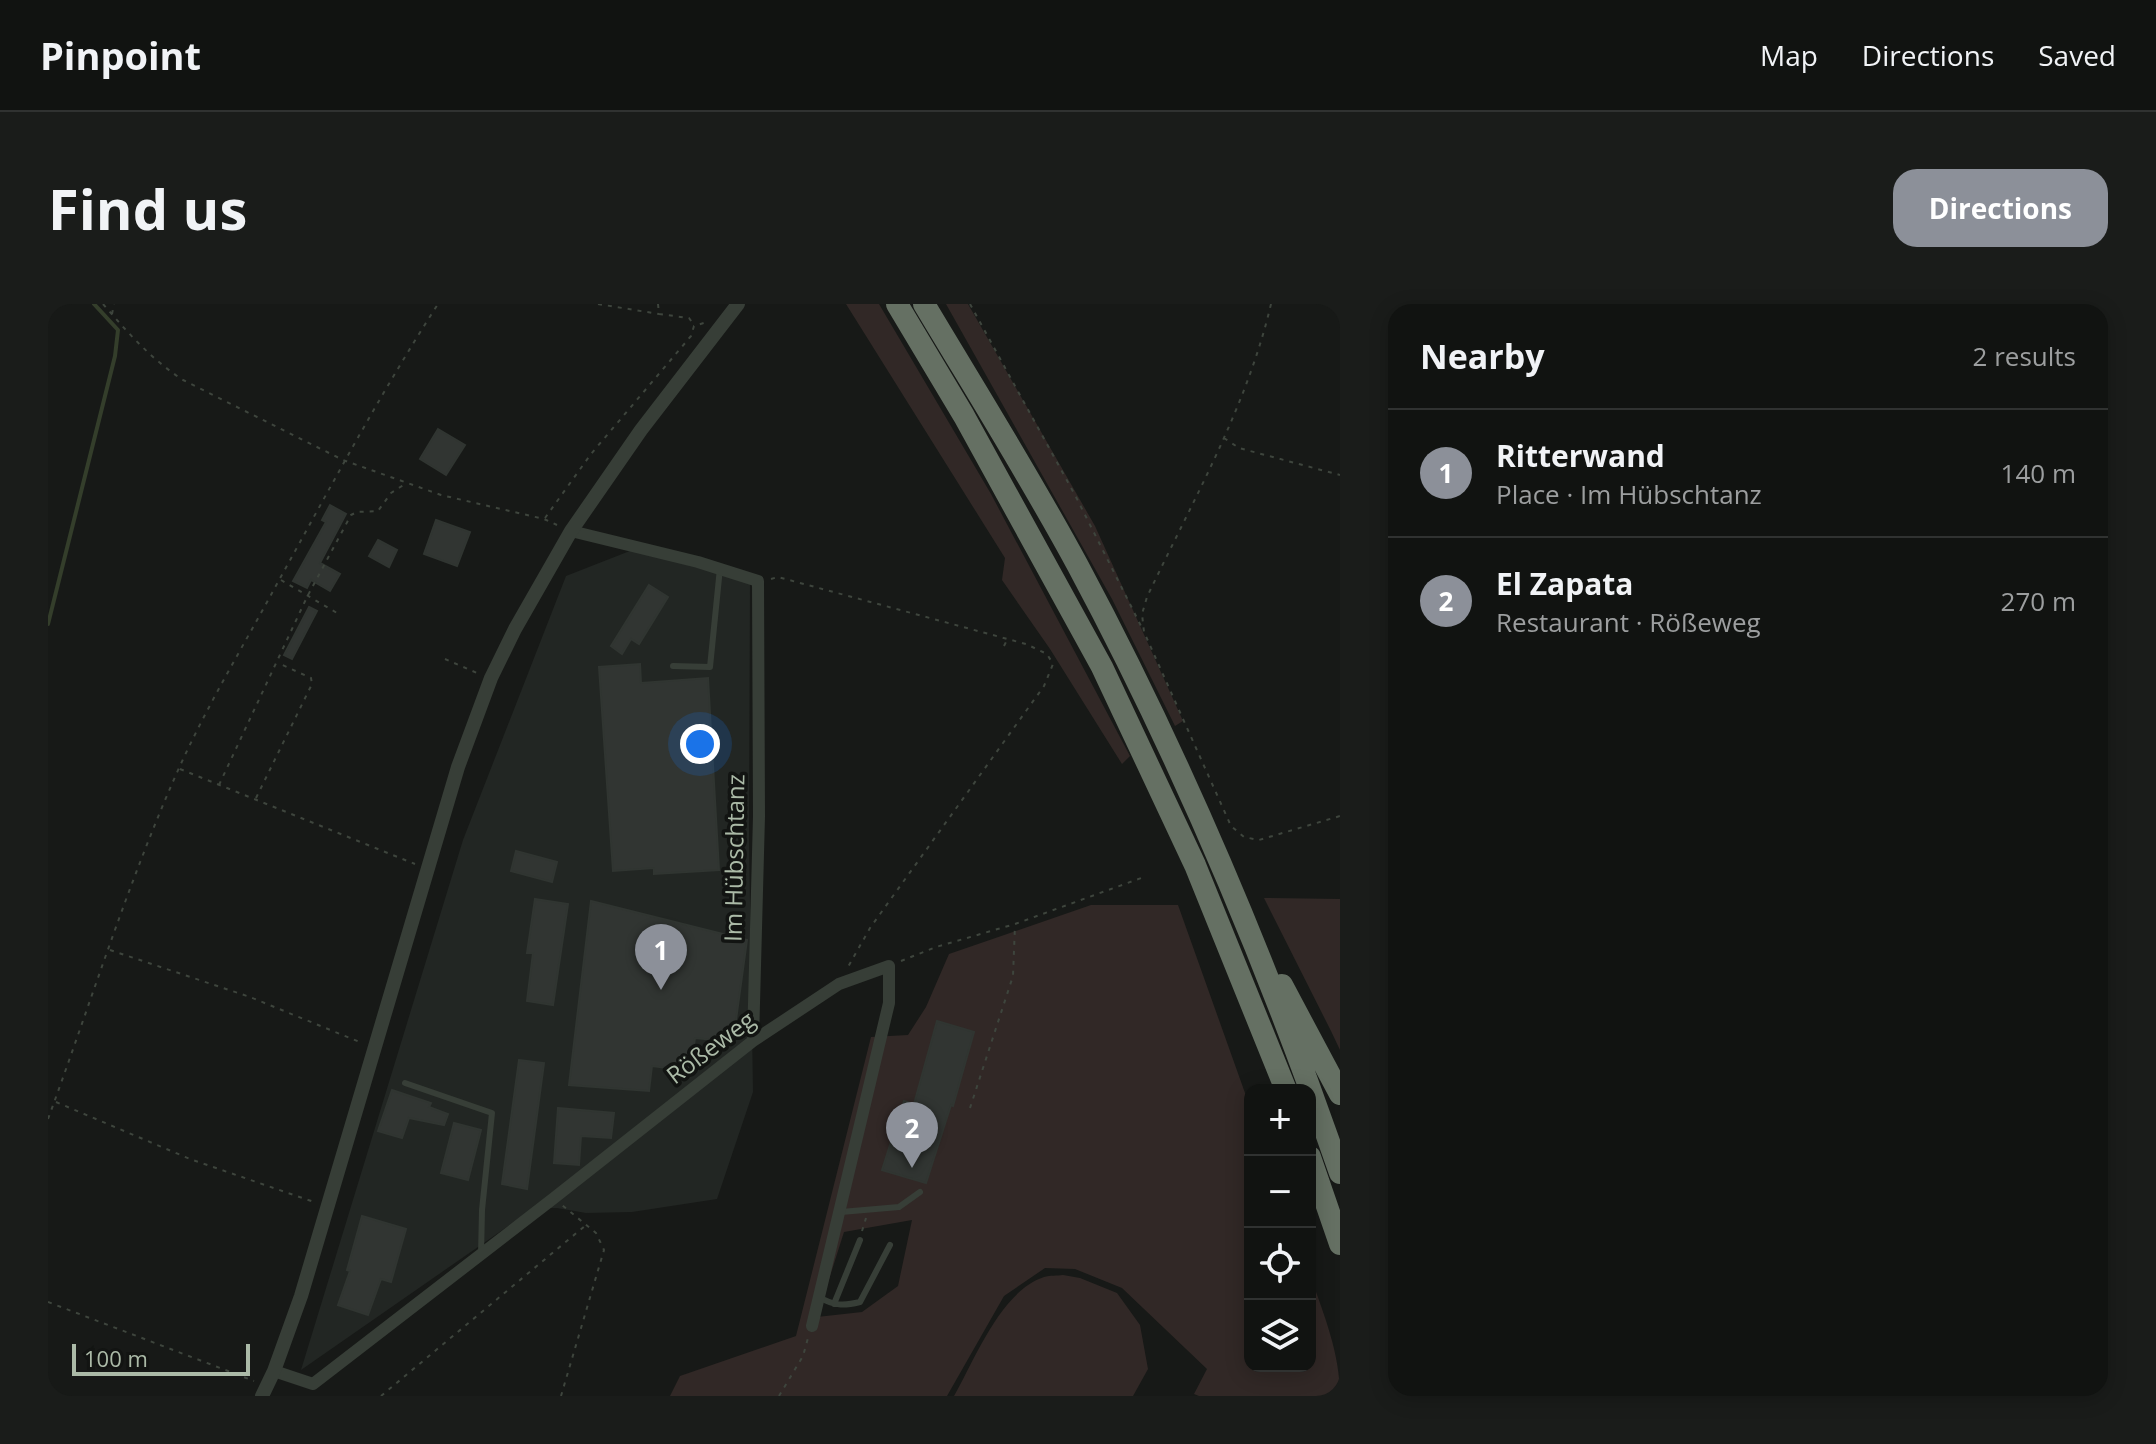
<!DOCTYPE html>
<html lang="en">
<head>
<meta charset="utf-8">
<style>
	:root { --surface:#111311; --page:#1a1c1a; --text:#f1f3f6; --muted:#9c9e9f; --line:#303231; --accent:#8c9099 }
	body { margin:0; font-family:"Open Sans",sans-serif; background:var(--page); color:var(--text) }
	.controls { position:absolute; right:24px; bottom:24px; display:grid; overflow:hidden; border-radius:16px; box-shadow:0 4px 20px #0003 }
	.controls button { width:72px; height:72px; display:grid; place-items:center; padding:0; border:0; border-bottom:2px solid var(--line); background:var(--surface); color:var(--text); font:40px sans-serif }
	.scale { position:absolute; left:24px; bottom:20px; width:178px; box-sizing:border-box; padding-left:8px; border:4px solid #abbaa7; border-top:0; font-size:22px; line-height:28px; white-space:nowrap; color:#abbaa7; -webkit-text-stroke:6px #121412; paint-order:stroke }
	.you { position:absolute; left:652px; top:440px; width:28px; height:28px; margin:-20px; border:6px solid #fff; border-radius:50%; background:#1a73e8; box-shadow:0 0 0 12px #1a73e833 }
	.badge { display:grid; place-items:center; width:52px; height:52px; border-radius:50%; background:var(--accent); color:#fff; font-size:26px; font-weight:700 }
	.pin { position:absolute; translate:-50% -66px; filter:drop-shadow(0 2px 4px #0008) }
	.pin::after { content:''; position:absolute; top:42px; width:28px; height:24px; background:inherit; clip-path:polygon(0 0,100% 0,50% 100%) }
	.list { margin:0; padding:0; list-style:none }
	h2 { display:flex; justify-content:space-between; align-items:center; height:104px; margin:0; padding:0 32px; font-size:34px }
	h2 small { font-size:26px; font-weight:400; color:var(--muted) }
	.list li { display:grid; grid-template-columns:52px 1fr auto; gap:24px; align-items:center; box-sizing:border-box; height:128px; padding:0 32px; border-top:2px solid var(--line) }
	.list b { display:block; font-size:30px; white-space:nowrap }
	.list p { margin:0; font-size:26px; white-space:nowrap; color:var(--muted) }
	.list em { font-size:26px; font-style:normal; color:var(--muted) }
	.icon { flex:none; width:44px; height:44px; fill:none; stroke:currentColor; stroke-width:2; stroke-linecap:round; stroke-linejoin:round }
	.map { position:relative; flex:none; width:1292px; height:1092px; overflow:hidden; border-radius:24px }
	header { display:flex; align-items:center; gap:48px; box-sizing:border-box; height:112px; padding:0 40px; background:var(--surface); border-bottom:2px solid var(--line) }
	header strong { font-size:38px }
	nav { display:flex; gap:44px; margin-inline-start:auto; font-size:28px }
	.intro { display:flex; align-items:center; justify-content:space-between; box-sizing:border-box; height:192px; padding:0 48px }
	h1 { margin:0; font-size:56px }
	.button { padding:20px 36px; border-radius:24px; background:var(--accent); color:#fff; font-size:28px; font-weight:700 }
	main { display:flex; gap:48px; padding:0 48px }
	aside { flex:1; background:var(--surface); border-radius:24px; box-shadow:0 4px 20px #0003 }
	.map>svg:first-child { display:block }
	.built { fill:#222623 }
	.green { fill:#312826; fill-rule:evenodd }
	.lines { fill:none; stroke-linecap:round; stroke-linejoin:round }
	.stream { stroke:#343e2b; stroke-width:4 }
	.building { fill:#313532; stroke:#303531; stroke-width:2 }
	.path { stroke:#3e453d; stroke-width:2; stroke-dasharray:4 6; stroke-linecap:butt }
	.service { stroke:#373e37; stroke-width:6 }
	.minor { stroke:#373e37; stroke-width:12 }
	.tertiary { stroke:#373e37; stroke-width:14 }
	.motorway { stroke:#657063; stroke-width:22 }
	.labels { text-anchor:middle; stroke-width:7; stroke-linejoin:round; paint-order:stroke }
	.street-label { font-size:24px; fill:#abbaa7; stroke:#121412 }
</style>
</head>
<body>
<header>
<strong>Pinpoint</strong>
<nav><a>Map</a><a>Directions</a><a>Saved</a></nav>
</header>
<div class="intro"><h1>Find us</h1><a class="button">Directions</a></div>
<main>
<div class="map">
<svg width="1292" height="1092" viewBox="0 0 1292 1092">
	<rect width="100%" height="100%" fill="#171917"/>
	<path class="built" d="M 592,243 L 702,280 L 701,535 L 705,788 L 669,895 L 584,908 L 538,909 L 509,904 L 486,904 L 253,1066 L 415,536 L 518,272 Z"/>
	<path class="green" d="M 798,0 L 831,0 L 943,190 L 1082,452 L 1074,460 L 1002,345 L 954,276 L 957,254 Z
		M 898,0 L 920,0 L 1047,222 L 1135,417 L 1127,422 L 1064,295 Z
		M 1216,594 L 1292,595 L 1292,746 L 1283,727 Z
		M 1043,601 L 1130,601 L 1202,803 L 1202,1062 L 1262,1062 L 1262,971 C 1276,1011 1292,1049 1292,1092 L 1151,1092 L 1146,1090 L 1159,1065 L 1074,984 L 1027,965 L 997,964 L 956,992 L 899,1092 L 622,1092 L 632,1072 L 748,1032 L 823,733 L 860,731 L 878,703 L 901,650 ZM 864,916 L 850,982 L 814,1008 L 769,1013 L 796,928 Z
		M 1015,971 L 1032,974 L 1069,989 L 1092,1021 L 1100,1065 L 1085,1092 L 906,1092 C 927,1055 953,987 996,973 C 1002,971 1009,972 1015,971 Z"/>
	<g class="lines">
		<path class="stream" d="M 0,320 L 67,52 L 70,26 L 46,0"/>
	</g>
	<path class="building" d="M 390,125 L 417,141 L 398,171 L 372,155 Z
		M 282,201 L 298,210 L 272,259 L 292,270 L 282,287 L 263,276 L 259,284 L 245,277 L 278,218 L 274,216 Z
		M 388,216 L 422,228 L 409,262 L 376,250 Z
		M 330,236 L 349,246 L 341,263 L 321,252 Z
		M 601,281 L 620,293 L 591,340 L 583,335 L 574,350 L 563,342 Z
		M 261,303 L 269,307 L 244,355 L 236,351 Z
		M 592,360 L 593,379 L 660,374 L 671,566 L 606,570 L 606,564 L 565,567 L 551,363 Z
		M 468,547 L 509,558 L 504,578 L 463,567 Z
		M 487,595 L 520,600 L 505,701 L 479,697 L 485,649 L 479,649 Z
		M 543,597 L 699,636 L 685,738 L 647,734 L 642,767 L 604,762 L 601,787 L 521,781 Z
		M 889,717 L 926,728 L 905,802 L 903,801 L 878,879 L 834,866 L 856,797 L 866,800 Z
		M 471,756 L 496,759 L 479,885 L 454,880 Z
		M 344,786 L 383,799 L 381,803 L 400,810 L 396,821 L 361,814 L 354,834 L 330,827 Z
		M 510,804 L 566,809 L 563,834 L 533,832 L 531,861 L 506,859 Z
		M 406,819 L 433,826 L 420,876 L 393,869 Z
		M 314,912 L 358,925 L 343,978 L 333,975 L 320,1011 L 290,1001 L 302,967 L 299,966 Z"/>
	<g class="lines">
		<path class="path" d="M 55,0 C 80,29 103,55 135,76 L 295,156 L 393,191 L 496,215 L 509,221
			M 550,0 L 611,10
			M 610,0 L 611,10 L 641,14 L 646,21
			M 922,0 L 1028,193 L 1094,324
			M 1223,0 C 1199,103 1144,198 1099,293 L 1094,310 L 1096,328 L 1183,522 L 1196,533 L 1211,536 L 1292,512
			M 64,10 L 66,0
			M 1176,134 L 1191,144 L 1292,171
			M 497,214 L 543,150 L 643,32 L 646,22 L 659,18
			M 723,275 L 730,273 L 978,340 L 999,350 L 1005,360 L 996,382 L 822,624 L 800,663
			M 233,276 L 289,309
			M 956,342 L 959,336
			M 397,355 L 429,369
			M 132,465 L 367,560
			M 171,481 L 259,293 L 303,211 L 309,208 L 330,207 L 343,189 L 357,180
			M 208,494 L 264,380 L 263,374 L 230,359
			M 62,646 L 202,693 L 314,739
			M 853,657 L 888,643 L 967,620 L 1096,573
			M 8,798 L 142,855 L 266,898
			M 922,804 L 965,672 L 967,621
			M 0,815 C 43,698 80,578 131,464 C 160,400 197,339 230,278 C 282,184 332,90 390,0
			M 814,927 L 818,914
			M 0,998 L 206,1077
			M 333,1092 L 538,921
			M 513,1092 L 556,946 L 548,929 L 514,901
			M 731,1092 L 755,1052 L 760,1034"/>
		<path class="service" d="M 625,362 L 662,363 L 672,264
			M 357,779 L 444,809 L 434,906 L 433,951
			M 793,908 L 851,903 L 872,888
			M 771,993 C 786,1002 796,1002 812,998 L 842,941
			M 786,1000 L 812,936"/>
		<path class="minor" d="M 523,227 L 650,258 L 710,277 L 711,512 L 705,737
			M 226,1067 L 265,1080 L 506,894 L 705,737 L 791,680 L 841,662 L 841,699 L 764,1022"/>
		<path class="tertiary" d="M 214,1092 L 226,1067 L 253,992 L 410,463 L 443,374 L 467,325 L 523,227 L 593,126 L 690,0"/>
		<path class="motorway" d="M 849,0 L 916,112 L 1054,363 L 1147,561 L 1238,786
			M 876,0 C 928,87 982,173 1030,262 C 1134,456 1220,661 1292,869
			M 1234,681 L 1292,790
			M 1262,853 L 1292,940"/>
	</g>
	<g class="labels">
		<g class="street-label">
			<text transform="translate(687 554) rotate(-89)" y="8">Im Hübschtanz</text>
			<text transform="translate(663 744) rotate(-37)" y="8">Rößeweg</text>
		</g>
	</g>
</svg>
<div class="controls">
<button>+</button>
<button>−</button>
<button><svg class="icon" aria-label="locate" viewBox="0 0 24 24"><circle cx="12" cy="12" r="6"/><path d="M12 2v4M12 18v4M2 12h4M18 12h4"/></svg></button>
<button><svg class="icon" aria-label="layers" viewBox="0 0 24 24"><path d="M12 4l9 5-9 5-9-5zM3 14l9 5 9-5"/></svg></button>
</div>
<div class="scale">100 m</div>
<div class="you"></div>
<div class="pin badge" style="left:613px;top:686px">1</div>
<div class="pin badge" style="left:864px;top:864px">2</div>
</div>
<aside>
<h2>Nearby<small>2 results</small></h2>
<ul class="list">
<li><span class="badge">1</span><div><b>Ritterwand</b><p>Place · Im Hübschtanz</p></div><em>140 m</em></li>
<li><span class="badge">2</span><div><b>El Zapata</b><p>Restaurant · Rößeweg</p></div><em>270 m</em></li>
</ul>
</aside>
</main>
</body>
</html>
